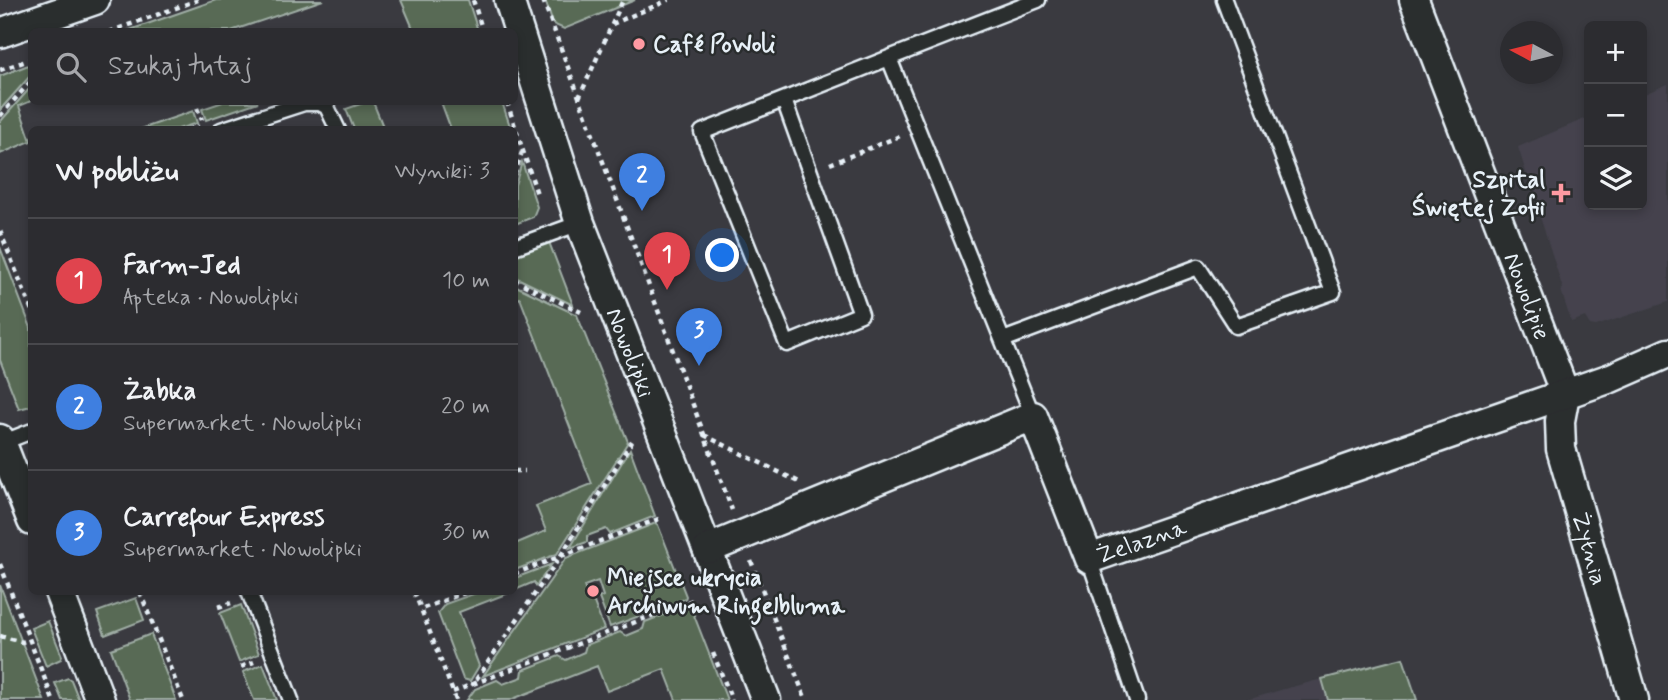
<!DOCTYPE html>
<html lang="pl">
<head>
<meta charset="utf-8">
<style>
	:root { --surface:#2c2c30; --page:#343438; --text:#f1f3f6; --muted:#a6a7ab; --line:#48484c; --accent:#ff9aa2 }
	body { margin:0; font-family:Mynerve,sans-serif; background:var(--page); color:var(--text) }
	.controls { position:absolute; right:21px; top:21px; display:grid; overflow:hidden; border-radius:10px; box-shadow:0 4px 10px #0003 }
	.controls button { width:63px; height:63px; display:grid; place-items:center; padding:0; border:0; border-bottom:2px solid var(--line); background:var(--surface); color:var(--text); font:35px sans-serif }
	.compass { position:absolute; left:1500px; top:21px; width:63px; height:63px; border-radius:50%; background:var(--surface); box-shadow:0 4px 10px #0003; rotate:277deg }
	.you { position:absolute; left:723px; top:256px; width:24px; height:24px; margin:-18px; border:5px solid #fff; border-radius:50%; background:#1a73e8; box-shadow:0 0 0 10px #1a73e833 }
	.badge { display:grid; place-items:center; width:46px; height:46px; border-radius:50%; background:var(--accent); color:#fff; font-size:23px; font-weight:700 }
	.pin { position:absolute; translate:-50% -58px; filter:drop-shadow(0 2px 4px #0008) }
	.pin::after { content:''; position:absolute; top:37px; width:24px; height:21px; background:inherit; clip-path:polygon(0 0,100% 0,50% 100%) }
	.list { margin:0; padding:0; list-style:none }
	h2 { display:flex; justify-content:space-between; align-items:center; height:91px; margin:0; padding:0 28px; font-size:30px }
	h2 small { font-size:23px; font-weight:400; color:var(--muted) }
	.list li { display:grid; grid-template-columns:46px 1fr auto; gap:21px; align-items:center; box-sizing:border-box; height:126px; padding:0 28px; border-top:2px solid var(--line) }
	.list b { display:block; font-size:26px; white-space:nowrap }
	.list p { margin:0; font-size:23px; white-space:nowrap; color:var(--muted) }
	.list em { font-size:23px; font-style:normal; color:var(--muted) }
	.icon { flex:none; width:38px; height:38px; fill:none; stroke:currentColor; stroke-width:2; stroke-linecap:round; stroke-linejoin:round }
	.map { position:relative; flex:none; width:1668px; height:700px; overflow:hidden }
	.search { position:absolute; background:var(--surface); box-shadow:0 4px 10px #0003; left:28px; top:28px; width:490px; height:77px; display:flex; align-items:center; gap:18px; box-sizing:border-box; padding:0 24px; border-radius:10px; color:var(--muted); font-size:26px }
	.panel { position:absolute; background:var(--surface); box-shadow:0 4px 10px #0003; left:28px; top:126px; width:490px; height:469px; border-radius:10px }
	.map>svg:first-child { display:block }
	.built { fill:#45434d }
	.green { fill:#586b55; stroke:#a0aea6; stroke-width:2 }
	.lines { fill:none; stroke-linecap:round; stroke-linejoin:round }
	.lane-casing { stroke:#e8f1f8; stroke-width:19 }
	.street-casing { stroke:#e8f1f8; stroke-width:33 }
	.path { stroke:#e8f1f8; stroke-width:4.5; stroke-dasharray:5 5; stroke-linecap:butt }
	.lane { stroke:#2a2d2e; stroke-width:14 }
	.street { stroke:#2a2d2e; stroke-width:28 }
	.poi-dot { fill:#ff9aa2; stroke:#2a2d2e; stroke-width:2.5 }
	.labels { text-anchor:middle; stroke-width:5; stroke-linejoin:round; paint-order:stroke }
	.poi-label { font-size:24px; font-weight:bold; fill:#e8f1f8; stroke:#2a2d2e; text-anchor:start }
	.street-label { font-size:24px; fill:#e8f1f8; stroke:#2a2d2e }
</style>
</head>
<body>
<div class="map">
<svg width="1668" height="700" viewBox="0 0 1668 700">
	<rect width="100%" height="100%" fill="#3a3a40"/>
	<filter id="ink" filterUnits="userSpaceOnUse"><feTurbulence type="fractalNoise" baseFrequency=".0143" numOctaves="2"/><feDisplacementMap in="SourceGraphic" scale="14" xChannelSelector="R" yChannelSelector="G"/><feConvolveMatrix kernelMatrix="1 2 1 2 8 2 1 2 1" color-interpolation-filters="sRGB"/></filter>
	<g filter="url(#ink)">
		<path class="built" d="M 1668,84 L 1668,302 L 1596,326 L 1590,325 L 1585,317 L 1571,322 L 1561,290 L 1563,289 L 1518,147 L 1589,117 L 1589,205 L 1642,205 L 1642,95 Z
			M 1322,679 L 1328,700 L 1247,700 L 1284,689 Z"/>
		<path class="green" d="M 216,0 L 323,0 L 231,31 L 127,31 Z
			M 401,0 L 468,0 L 478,31 L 414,31 Z
			M 545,0 L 635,0 L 564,29 L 553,24 Z
			M 31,64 L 31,75 L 0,110 L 0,76 Z
			M 31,87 L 31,101 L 19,106 L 31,141 L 0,154 L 0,122 Z
			M 223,102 L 258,102 L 206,120 L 202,109 Z
			M 366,102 L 373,102 L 384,129 L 354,129 L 346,109 Z
			M 441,102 L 502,102 L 511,129 L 451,129 Z
			M 193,111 L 197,123 L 178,129 L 141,129 Z
			M 522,162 L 537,207 L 533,217 L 515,224 L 515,185 Z
			M 549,242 L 573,305 L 515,277 L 514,254 Z
			M 0,247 L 31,328 L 31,406 L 19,409 L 0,360 Z
			M 514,285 L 577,315 L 628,442 L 557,554 L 515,570 L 515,544 L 546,531 L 536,506 L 592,484 L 520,298 L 515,300 Z
			M 630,449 L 655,516 L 610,534 L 606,529 L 587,536 L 587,542 L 570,548 Z
			M 656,523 L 658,525 L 686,596 L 685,599 L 610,627 L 599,598 L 603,596 L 598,581 L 584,586 L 589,601 L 593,600 L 604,629 L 483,676 L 566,558 Z
			M 552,564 L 536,586 L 534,582 L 515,590 L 515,578 Z
			M 0,585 L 44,700 L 0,700 Z
			M 479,592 L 511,592 L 459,612 L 479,666 L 470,681 L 463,679 L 438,613 L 445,604 Z
			M 136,598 L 144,620 L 105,635 L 97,612 Z
			M 241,605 L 259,654 L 239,662 L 220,613 Z
			M 690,605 L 727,700 L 676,700 L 664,669 L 607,691 L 597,666 L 510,700 L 467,700 L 475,689 L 497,680 L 503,684 L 522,677 L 523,670 L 559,656 L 566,660 L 584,652 L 586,645 L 620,632 L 626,636 L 643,629 L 645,622 Z
			M 48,621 L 62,656 L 61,659 L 46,666 L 31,628 Z
			M 151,634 L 176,700 L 130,700 L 111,649 Z
			M 1403,658 L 1417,700 L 1328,700 L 1322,679 Z
			M 263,664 L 277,700 L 254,700 L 243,672 Z
			M 68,678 L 71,680 L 79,700 L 62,700 L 55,683 Z"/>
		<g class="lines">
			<defs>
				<path id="lane" d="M 889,58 L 1038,0
					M 784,100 L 861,314 L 787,344 L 702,132 L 889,58 L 1033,416
					M 221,130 L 304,103 L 320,103 L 327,107 L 338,130
					M 514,247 L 580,223
					M 1003,340 L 1198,267 L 1236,326 L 1333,292 L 1224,0
					M 1,443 L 32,431
					M 1089,559 L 1137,700
					M 249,592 L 291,700"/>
				<g id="street">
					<path id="s1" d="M 509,0 L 580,223 L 766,700"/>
					<path id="s2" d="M 1414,0 L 1565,394 L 1560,421 L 1561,449 L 1634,700"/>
					<path d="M 0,33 L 95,0"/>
					<path d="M 0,439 L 32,521"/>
					<path id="s3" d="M 708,549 L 1033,416 L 1089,559 L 1565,394 L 1611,378 L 1668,353"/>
					<path d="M 59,592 L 100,700"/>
				</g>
			</defs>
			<use href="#lane" class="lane-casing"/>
			<use href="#street" class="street-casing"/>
			<path class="path" d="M 473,0 L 483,32
				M 543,0 L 732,510
				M 612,24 L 669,0
				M 109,32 L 198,0
				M 0,70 L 32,59
				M 579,98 L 623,0
				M 507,102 L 537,194
				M 197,108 L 202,120
				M 0,116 L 32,80
				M 135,129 L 135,130
				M 188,130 L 199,126
				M 830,164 L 900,136
				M 514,175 L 522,152
				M 0,231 L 32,311
				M 514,280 L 581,312
				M 704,435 L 799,482
				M 632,441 L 560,557 L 473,684 L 693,600
				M 514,471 L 525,471
				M 751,561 L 806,700
				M 0,564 L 53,700
				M 514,574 L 661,518
				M 140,592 L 183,700
				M 414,592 L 421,609
				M 218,607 L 231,603
				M 0,636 L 22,642 L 29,640
				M 713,653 L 732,700
				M 241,667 L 254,662
				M 453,692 L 473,684
				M 456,700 L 421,609 L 467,592"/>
			<use href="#lane" class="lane"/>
			<use href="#street" class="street"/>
		</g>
	</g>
	<g class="poi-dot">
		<circle cx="639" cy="44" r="7"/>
		<path d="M1557.5 182.5h7v7h7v7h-7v7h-7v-7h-7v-7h7z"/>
		<circle cx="593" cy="591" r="7"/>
	</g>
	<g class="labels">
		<g class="poi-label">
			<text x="653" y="52">Café PoWoli</text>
			<text x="1545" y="187" text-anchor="end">Szpital<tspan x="1545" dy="28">Świętej Zofii</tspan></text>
			<text x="607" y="585">Miejsce ukrycia<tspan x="607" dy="28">Archiwum Ringelbluma</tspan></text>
		</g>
		<g class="street-label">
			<text dy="8" stroke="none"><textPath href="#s2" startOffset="317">Nowolipie</textPath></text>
			<text dy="8" stroke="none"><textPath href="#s1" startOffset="373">Nowolipki</textPath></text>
			<text dy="8" stroke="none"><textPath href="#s3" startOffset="560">Żelazna</textPath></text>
			<text dy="8" stroke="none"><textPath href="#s2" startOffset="581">Żytnia</textPath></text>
		</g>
	</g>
</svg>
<div class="controls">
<button>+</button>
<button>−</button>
<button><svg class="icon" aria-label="layers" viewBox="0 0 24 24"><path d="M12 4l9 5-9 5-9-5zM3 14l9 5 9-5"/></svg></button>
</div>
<svg class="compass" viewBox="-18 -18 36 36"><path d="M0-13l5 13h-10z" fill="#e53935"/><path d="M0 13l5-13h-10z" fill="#a6a7ab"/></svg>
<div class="you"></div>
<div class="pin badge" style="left:667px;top:290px;background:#e0444e">1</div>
<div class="pin badge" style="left:642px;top:211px;background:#3f7fe0">2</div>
<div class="pin badge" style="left:699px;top:366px;background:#3f7fe0">3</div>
<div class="search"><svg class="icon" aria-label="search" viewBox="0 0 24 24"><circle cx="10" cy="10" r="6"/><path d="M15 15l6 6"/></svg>Szukaj tutaj</div>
<section class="panel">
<h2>W pobliżu<small>Wyniki: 3</small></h2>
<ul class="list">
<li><span class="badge" style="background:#e0444e">1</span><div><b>Farm-Jed</b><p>Apteka · Nowolipki</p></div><em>10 m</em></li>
<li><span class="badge" style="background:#3f7fe0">2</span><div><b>Żabka</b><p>Supermarket · Nowolipki</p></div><em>20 m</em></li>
<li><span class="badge" style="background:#3f7fe0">3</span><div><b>Carrefour Express</b><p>Supermarket · Nowolipki</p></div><em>30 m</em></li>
</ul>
</section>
</div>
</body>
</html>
